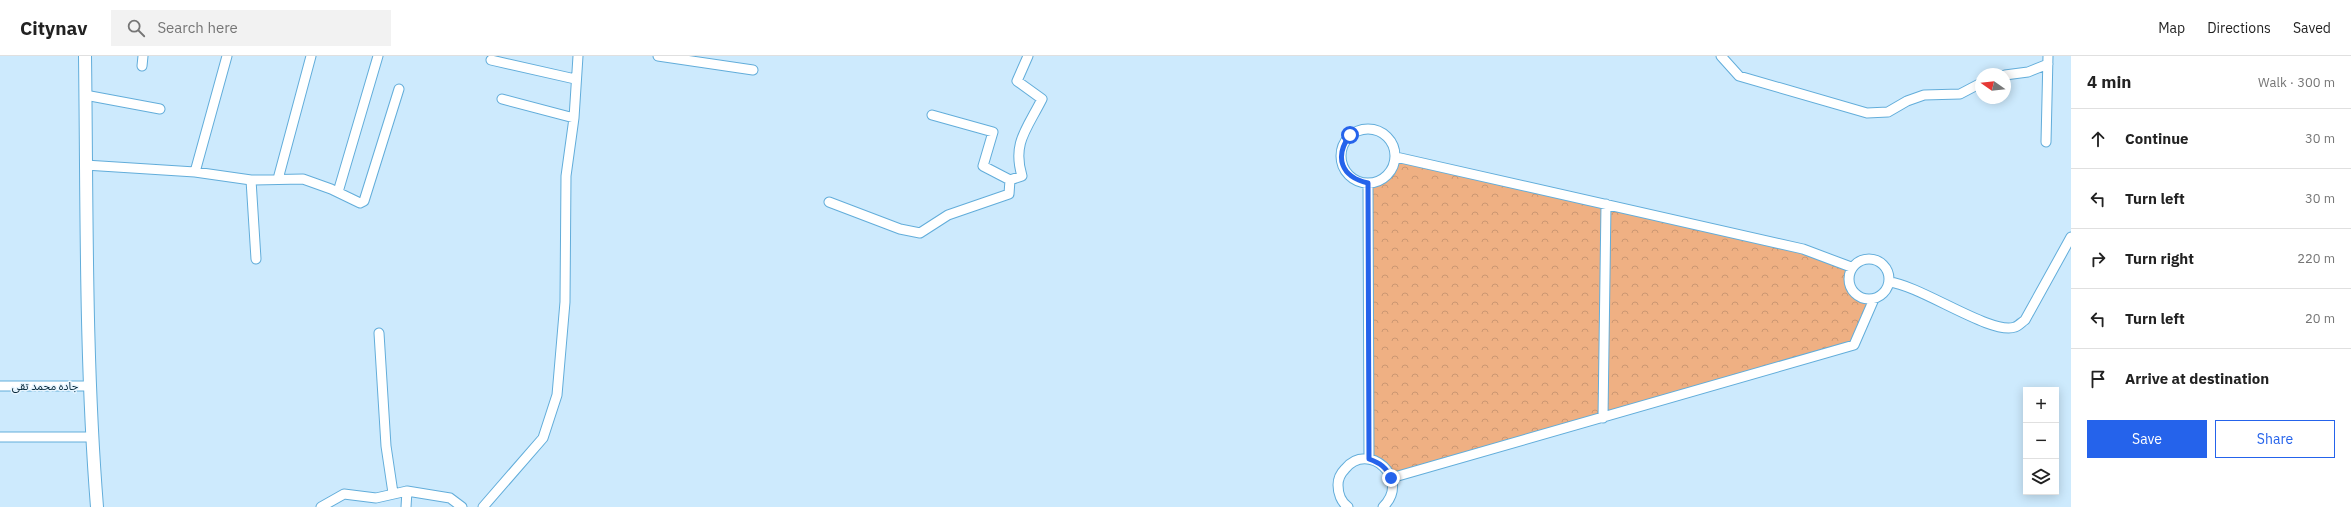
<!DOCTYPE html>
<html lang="en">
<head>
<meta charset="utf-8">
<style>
	:root { --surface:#fff; --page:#f2f2f2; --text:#222; --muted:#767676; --line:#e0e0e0; --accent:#2563eb }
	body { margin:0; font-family:"IBM Plex Sans","Noto Sans Arabic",sans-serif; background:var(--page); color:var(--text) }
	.controls { position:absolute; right:12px; bottom:12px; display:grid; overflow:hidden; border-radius:0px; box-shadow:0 2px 10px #0003 }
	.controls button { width:36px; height:36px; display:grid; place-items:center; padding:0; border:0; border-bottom:1px solid var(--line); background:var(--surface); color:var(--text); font:20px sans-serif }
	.compass { position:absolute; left:1975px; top:12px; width:36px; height:36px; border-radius:50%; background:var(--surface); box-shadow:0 2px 10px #0003; rotate:284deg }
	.stop { position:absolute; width:12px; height:12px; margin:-9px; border:3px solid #2563eb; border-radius:50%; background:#fff }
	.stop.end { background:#2563eb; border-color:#fff; box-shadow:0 1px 4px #0008 }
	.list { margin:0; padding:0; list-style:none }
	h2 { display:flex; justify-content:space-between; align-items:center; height:52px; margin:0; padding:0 16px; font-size:17px }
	h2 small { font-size:13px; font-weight:400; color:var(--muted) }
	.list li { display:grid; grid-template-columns:26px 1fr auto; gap:12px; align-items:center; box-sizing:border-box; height:60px; padding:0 16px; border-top:1px solid var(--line) }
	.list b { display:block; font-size:15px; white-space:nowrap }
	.list em { font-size:13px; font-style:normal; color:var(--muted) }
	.actions { display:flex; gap:8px; padding:12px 16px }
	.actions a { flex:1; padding:9px 0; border:1px solid var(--accent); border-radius:0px; text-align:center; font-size:14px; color:var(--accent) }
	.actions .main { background:var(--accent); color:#fff }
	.icon { flex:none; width:22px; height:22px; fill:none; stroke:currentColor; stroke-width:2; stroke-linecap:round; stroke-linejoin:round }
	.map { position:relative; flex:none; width:2071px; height:451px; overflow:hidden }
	header { display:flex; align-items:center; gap:24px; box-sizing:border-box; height:56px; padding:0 20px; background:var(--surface); border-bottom:1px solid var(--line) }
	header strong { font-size:19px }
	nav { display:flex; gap:22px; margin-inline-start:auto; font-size:14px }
	.search { width:280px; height:36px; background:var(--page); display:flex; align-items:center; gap:10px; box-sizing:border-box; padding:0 14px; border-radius:0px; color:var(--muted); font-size:15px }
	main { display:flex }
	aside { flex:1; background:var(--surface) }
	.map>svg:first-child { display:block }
	.park { fill:url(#park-crowns) }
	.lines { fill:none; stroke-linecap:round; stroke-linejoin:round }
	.minor-casing { stroke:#62adda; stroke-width:11 }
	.tertiary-casing { stroke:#62adda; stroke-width:14 }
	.minor { stroke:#fff; stroke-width:9 }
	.tertiary { stroke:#fff; stroke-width:12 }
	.route { stroke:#2563eb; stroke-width:5 }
	.labels { text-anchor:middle; stroke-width:3; stroke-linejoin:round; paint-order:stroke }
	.street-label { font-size:11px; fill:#062739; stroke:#e7f5ff }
</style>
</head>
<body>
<header>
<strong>Citynav</strong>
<div class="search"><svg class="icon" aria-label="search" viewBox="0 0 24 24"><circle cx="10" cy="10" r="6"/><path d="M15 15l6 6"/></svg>Search here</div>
<nav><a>Map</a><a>Directions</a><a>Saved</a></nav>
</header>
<main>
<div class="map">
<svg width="2071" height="451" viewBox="0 0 2071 451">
	<defs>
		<pattern id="park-crowns" width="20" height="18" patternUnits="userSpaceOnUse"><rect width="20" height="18" fill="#efb083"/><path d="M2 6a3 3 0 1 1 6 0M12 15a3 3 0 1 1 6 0" fill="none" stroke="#cb9772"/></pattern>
	</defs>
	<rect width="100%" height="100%" fill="#cdeafd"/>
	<path class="park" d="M 1396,101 L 1803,193 L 1851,211 C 1844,230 1855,244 1874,243 L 1854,289 L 1391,422 L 1369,403 L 1368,127 C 1384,125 1392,117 1396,101 Z"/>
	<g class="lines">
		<defs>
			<path id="minor" d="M 658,0 L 753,14
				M 1721,0 L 1739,20 L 1867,57 L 1888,56 L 1907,45 L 1924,39 L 1960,38 L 1981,27
				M 491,4 L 575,23
				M 142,10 L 143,0
				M 2005,19 L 2028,16 L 2048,8
				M 85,39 L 160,53
				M 502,43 L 574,62
				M 932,59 L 993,76 L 983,110 L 1010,124
				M1341 100a27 27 0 1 1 54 0a27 27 0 1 1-54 0Z
				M 2046,86 L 2048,0
				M 1396,101 L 1803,193 L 1851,211
				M 85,109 L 195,116 L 251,124 L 303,123 L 331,133 L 360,147 L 364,145 L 399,33
				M 195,116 L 227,0
				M 278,123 L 311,0
				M 251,124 L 256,203
				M 1368,127 L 1369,403
				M 338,136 L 378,0
				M 829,146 L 900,173 L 920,177 L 948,159 L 1009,138 L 1010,124 L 1022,120 C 1012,87 1027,73 1042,43 L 1017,25 L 1028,0
				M1849 223a20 20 0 1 1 40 0a20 20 0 1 1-40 0Z
				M 1889,226 C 1920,229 1992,280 2015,271 C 2018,270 2022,266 2025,264 L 2071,181
				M 379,277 L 386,390 L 393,437
				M 0,330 L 90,330
				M 1603,362 L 1606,148
				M 0,381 L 91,381
				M 1391,422 L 1854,289 L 1874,243
				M 321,451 L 344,438 L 376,442 L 407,435 L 450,442 L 462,451
				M 406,451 L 407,435
				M 483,451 L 543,382 L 557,339 L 565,246 L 566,120 L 574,62 L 578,0
				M 1348,451 C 1341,446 1338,437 1338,429 C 1338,423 1341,417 1345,413 C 1368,384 1412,423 1383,451"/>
			<path id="tertiary" d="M 85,0 C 87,151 85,301 97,451"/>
		</defs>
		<use href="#minor" class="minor-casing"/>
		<use href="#tertiary" class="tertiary-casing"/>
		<use href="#minor" class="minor"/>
		<use href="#tertiary" class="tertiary"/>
	</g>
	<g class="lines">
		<path class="route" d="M 1350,79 C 1334,101 1341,121 1368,127 L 1369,403 C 1380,407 1386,411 1391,422"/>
	</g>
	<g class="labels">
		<g class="street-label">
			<text x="45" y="334">جاده محمد تقی</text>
		</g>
	</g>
</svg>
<div class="controls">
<button>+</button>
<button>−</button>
<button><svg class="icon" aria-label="layers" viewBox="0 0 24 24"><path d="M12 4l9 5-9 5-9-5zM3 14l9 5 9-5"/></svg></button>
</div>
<svg class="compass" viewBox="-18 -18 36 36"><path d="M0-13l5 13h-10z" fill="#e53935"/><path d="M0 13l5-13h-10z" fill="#767676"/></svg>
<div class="stop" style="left:1350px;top:79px"></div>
<div class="stop end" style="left:1391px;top:422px"></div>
</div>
<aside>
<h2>4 min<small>Walk · 300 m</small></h2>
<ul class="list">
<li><svg class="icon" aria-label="ahead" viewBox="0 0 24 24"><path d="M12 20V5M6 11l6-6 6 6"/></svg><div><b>Continue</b></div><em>30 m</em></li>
<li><svg class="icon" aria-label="left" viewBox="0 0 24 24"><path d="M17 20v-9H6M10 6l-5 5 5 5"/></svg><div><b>Turn left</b></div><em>30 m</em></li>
<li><svg class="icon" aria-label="right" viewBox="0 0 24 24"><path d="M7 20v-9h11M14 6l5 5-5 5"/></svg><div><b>Turn right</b></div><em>220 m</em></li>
<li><svg class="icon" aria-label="left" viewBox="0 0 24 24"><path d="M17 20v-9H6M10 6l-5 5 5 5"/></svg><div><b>Turn left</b></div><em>20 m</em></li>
<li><svg class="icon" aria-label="arrive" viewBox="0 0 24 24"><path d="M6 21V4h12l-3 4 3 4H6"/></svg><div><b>Arrive at destination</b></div></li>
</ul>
<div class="actions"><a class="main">Save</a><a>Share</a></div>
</aside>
</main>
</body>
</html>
